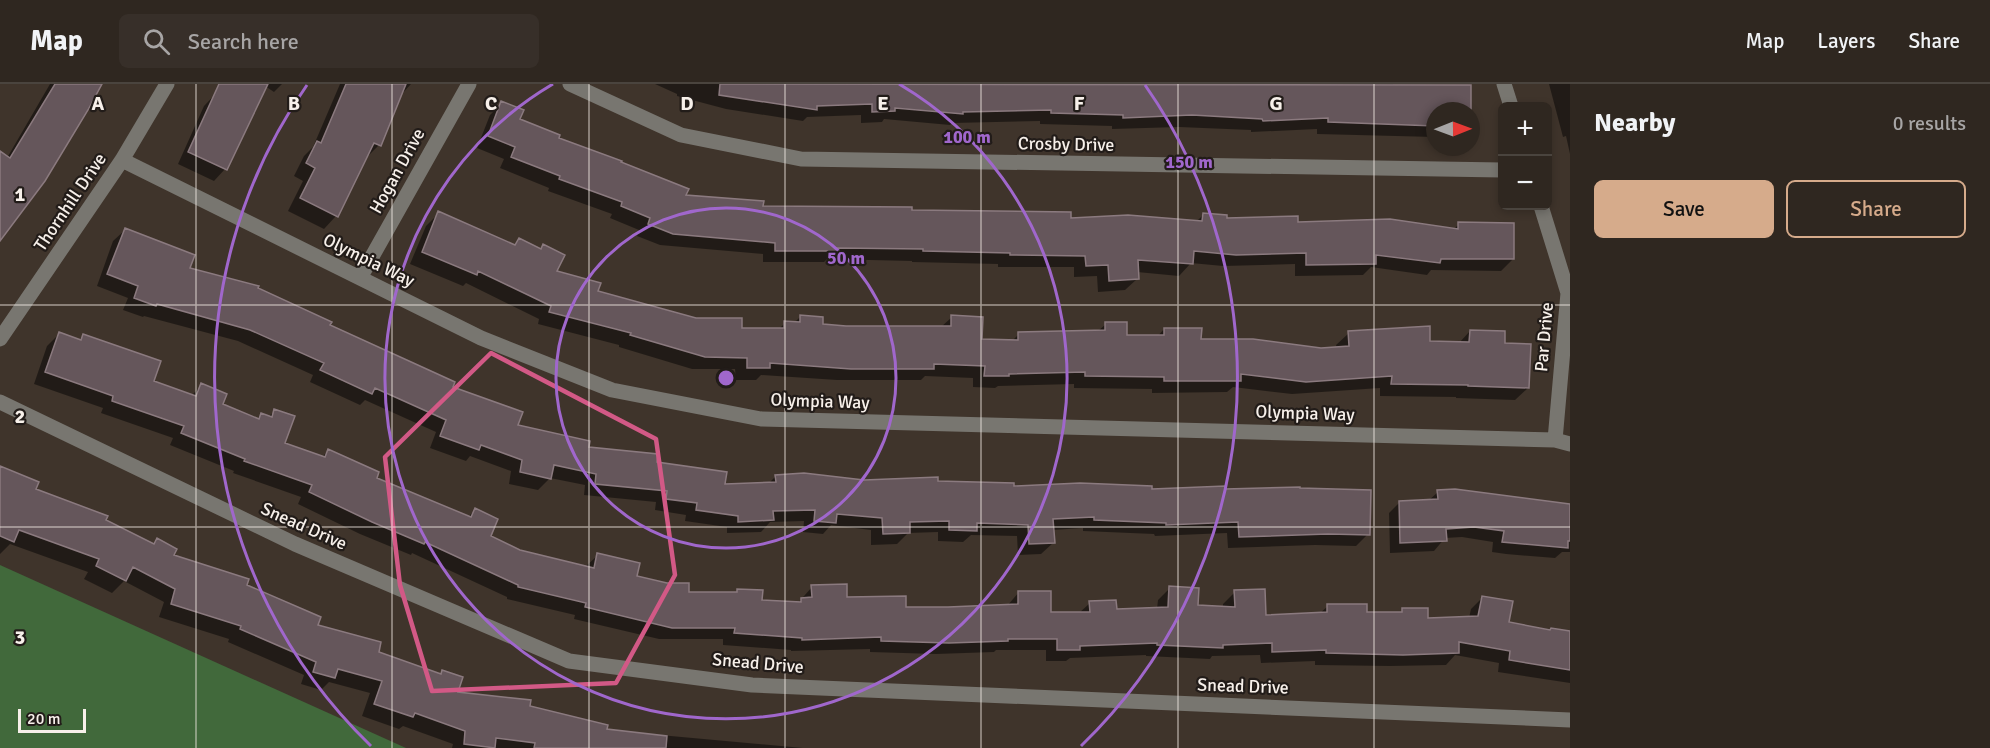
<!DOCTYPE html>
<html lang="en">
<head>
<meta charset="utf-8">
<style>
	:root { --surface:#2f2720; --page:#372f29; --text:#f1f3f6; --muted:#a7a5a5; --line:#4a443e; --accent:#d6ab8b }
	body { margin:0; font-family:Signika,sans-serif; background:var(--page); color:var(--text) }
	.controls { position:absolute; right:18px; top:18px; display:grid; overflow:hidden; border-radius:9px; box-shadow:0 3px 9px #0003 }
	.controls button { width:54px; height:54px; display:grid; place-items:center; padding:0; border:0; border-bottom:2px solid var(--line); background:var(--surface); color:var(--text); font:30px sans-serif }
	.compass { position:absolute; left:1426px; top:18px; width:54px; height:54px; border-radius:50%; background:var(--surface); box-shadow:0 3px 9px #0003; rotate:89deg }
	.scale { position:absolute; left:18px; bottom:15px; width:68px; box-sizing:border-box; padding-left:6px; border:3px solid #f7f0ea; border-top:0; font-size:16px; line-height:21px; white-space:nowrap; color:#f7f0ea; -webkit-text-stroke:4px #221c19; paint-order:stroke }
	.list { margin:0; padding:0; list-style:none }
	h2 { display:flex; justify-content:space-between; align-items:center; height:78px; margin:0; padding:0 24px; font-size:26px }
	h2 small { font-size:20px; font-weight:400; color:var(--muted) }
	.actions { display:flex; gap:12px; padding:18px 24px }
	.actions a { flex:1; padding:14px 0; border:2px solid var(--accent); border-radius:9px; text-align:center; font-size:21px; color:var(--accent) }
	.actions .main { background:var(--accent); color:#111 }
	.icon { flex:none; width:33px; height:33px; fill:none; stroke:currentColor; stroke-width:2; stroke-linecap:round; stroke-linejoin:round }
	.map { position:relative; flex:none; width:1570px; height:664px; overflow:hidden }
	header { display:flex; align-items:center; gap:36px; box-sizing:border-box; height:84px; padding:0 30px; background:var(--surface); border-bottom:2px solid var(--line) }
	header strong { font-size:28px }
	nav { display:flex; gap:33px; margin-inline-start:auto; font-size:21px }
	.search { width:420px; height:54px; background:var(--page); display:flex; align-items:center; gap:15px; box-sizing:border-box; padding:0 21px; border-radius:9px; color:var(--muted); font-size:22px }
	main { display:flex }
	aside { flex:1; background:var(--surface) }
	.map>svg:first-child { display:block }
	.green { fill:#41693b }
	.shadow { fill:#0007 }
	.building { fill:#65565b; stroke:#8b7a7f; stroke-width:1.5 }
	.lines { fill:none; stroke-linecap:round; stroke-linejoin:round }
	.minor { stroke:#787670; stroke-width:15 }
	.marked { fill:none; stroke:#d25986; stroke-width:4.5; stroke-linejoin:round }
	.grid { fill:none; stroke:#f7f0ea; stroke-width:1.5; stroke-opacity:0.55 }
	.ring { fill:none; stroke:#a067cc; stroke-width:3 }
	.labels { text-anchor:middle; stroke-width:4.5; stroke-linejoin:round; paint-order:stroke }
	.street-label { font-size:18px; fill:#f7f0ea; stroke:#221c19 }
	.grid-label { font-size:20px; text-anchor:middle; font-weight:bold; fill:#f7f0ea; stroke:#221c19; stroke-width:4.5; stroke-linejoin:round; paint-order:stroke }
	.centre { fill:#a067cc; stroke:#221c19; stroke-width:3 }
	.ring-label { font-size:18px; text-anchor:middle; font-weight:bold; fill:#a067cc; stroke:#221c19; stroke-width:4.5; stroke-linejoin:round; paint-order:stroke }
</style>
</head>
<body>
<header>
<strong>Map</strong>
<div class="search"><svg class="icon" aria-label="search" viewBox="0 0 24 24"><circle cx="10" cy="10" r="6"/><path d="M15 15l6 6"/></svg>Search here</div>
<nav><a>Map</a><a>Layers</a><a>Share</a></nav>
</header>
<main>
<div class="map">
<svg width="1570" height="664" viewBox="0 0 1570 664">
	<rect width="100%" height="100%" fill="#3f342b"/>
	<path class="green" d="M 0,481 L 406,664 L 0,664 Z"/>
	<path class="shadow" d="M 50,0 L 100,0 L 0,153 L 0,71 L 7,74 Z
		M 225,0 L 282,0 L 274,8 L 265,2 L 225,85 L 214,97 L 178,80 L 204,22 Z
		M 340,0 L 411,0 L 400,12 L 379,61 L 366,74 L 336,132 L 324,145 L 288,127 L 303,97 L 294,92 L 304,72 L 313,63 Z
		M 655,0 L 1393,0 L 1393,2 L 1469,27 L 1435,27 L 1435,53 L 1317,50 L 1317,45 L 1251,48 L 1251,46 L 1179,43 L 1112,45 L 1112,42 L 1040,40 L 1040,37 L 952,39 L 950,41 L 884,35 L 882,38 L 861,39 L 861,31 L 807,33 L 803,37 L 726,25 L 677,12 L 677,10 Z
		M 1549,0 L 1570,0 L 1570,70 L 1566,52 L 1563,53 Z
		M 502,19 L 518,36 L 684,112 L 762,123 L 910,127 L 1069,135 L 1196,138 L 1203,131 L 1225,135 L 1453,146 L 1459,140 L 1513,175 L 1501,187 L 1431,186 L 1427,191 L 1371,183 L 1363,191 L 1295,192 L 1295,180 L 1223,182 L 1191,179 L 1179,192 L 1137,188 L 1137,195 L 1125,206 L 1098,208 L 1097,192 L 1074,193 L 1074,183 L 998,183 L 998,180 L 912,178 L 912,177 L 827,175 L 824,178 L 763,178 L 763,170 L 660,161 L 637,152 L 639,146 L 610,134 L 612,130 L 548,107 L 549,104 L 500,84 L 504,75 L 477,64 L 490,31 Z
		M 439,129 L 513,162 L 519,156 L 539,166 L 543,162 L 555,188 L 597,208 L 696,235 L 740,245 L 778,246 L 785,239 L 794,239 L 801,232 L 821,241 L 846,243 L 941,243 L 952,233 L 981,256 L 1011,258 L 1019,250 L 1098,247 L 1106,240 L 1125,252 L 1157,253 L 1164,245 L 1200,257 L 1321,265 L 1337,264 L 1336,261 L 1349,249 L 1429,259 L 1459,259 L 1470,247 L 1503,260 L 1528,304 L 1515,316 L 1456,314 L 1456,313 L 1380,312 L 1380,304 L 1292,310 L 1233,303 L 1227,308 L 1152,309 L 1152,305 L 1074,304 L 1074,300 L 998,302 L 995,304 L 973,303 L 973,294 L 925,292 L 921,296 L 837,296 L 761,291 L 756,296 L 736,296 L 735,285 L 692,285 L 619,263 L 619,261 L 538,240 L 539,235 L 466,199 L 463,202 L 410,180 L 426,142 Z
		M 125,146 L 188,185 L 256,205 L 451,303 L 516,342 L 587,364 L 656,379 L 723,402 L 768,400 L 776,392 L 864,398 L 937,398 L 1012,404 L 1223,407 L 1368,450 L 1356,462 L 1315,461 L 1228,464 L 1227,449 L 1155,452 L 1154,450 L 1083,447 L 1083,444 L 1052,446 L 1053,459 L 1041,470 L 1018,471 L 1017,452 L 971,451 L 963,458 L 938,457 L 938,448 L 908,449 L 897,460 L 871,461 L 871,446 L 831,441 L 823,450 L 803,448 L 804,437 L 770,438 L 761,448 L 727,449 L 727,443 L 685,437 L 686,431 L 655,426 L 656,418 L 584,411 L 585,401 L 550,394 L 538,406 L 509,400 L 511,387 L 470,372 L 466,377 L 430,364 L 436,348 L 365,316 L 360,321 L 310,298 L 313,291 L 238,257 L 144,232 L 143,233 L 123,226 L 128,214 L 97,202 L 113,157 Z
		M 59,250 L 78,257 L 83,252 L 152,298 L 191,312 L 202,301 L 221,321 L 256,336 L 261,331 L 268,333 L 275,327 L 283,360 L 322,373 L 329,366 L 375,394 L 468,433 L 475,426 L 489,453 L 520,467 L 585,483 L 598,471 L 635,494 L 688,510 L 734,510 L 738,506 L 760,517 L 797,520 L 812,503 L 846,515 L 905,524 L 1007,522 L 1019,508 L 1050,529 L 1079,529 L 1090,519 L 1115,527 L 1157,525 L 1158,516 L 1170,504 L 1196,523 L 1223,524 L 1223,520 L 1235,508 L 1265,532 L 1319,530 L 1328,522 L 1366,530 L 1399,530 L 1403,526 L 1427,535 L 1469,534 L 1471,525 L 1483,513 L 1508,539 L 1550,547 L 1570,548 L 1570,599 L 1498,588 L 1499,579 L 1455,571 L 1446,581 L 1390,582 L 1315,581 L 1315,577 L 1261,579 L 1260,571 L 1212,572 L 1210,575 L 1146,572 L 1146,571 L 1070,574 L 1066,577 L 1046,577 L 1046,566 L 996,566 L 994,568 L 936,570 L 870,568 L 870,565 L 791,567 L 791,566 L 723,561 L 723,555 L 659,555 L 574,535 L 575,531 L 507,515 L 507,513 L 412,469 L 411,471 L 360,450 L 298,420 L 301,413 L 233,389 L 234,387 L 170,361 L 173,354 L 101,329 L 103,324 L 34,300 L 47,262 Z
		M 0,383 L 34,406 L 152,461 L 157,456 L 172,472 L 245,502 L 315,542 L 377,569 L 440,591 L 443,588 L 456,609 L 529,623 L 605,646 L 803,664 L 452,664 L 453,660 L 403,642 L 399,645 L 362,632 L 370,609 L 329,598 L 321,606 L 301,600 L 304,591 L 228,558 L 229,555 L 159,533 L 164,518 L 124,497 L 112,509 L 84,495 L 88,488 L 10,460 L 0,470 Z
		M 1438,408 L 1570,421 L 1570,468 L 1562,468 L 1555,474 L 1506,470 L 1492,468 L 1493,458 L 1462,453 L 1445,454 L 1434,467 L 1390,469 L 1389,429 L 1400,418 L 1428,417 Z"/>
	<path class="building" d="M 55,0 L 102,0 L 88,26 L 45,97 L 0,157 L 0,67 L 10,74 Z
		M 219,0 L 268,0 L 227,86 L 188,68 Z
		M 346,0 L 406,0 L 381,62 L 374,59 L 338,133 L 300,114 L 315,84 L 306,79 L 317,57 L 321,59 Z
		M 720,0 L 1471,1 L 1471,27 L 1435,27 L 1435,42 L 1328,38 L 1328,34 L 1263,37 L 1262,35 L 1192,31 L 1123,34 L 1123,31 L 1051,29 L 1051,26 L 963,28 L 963,30 L 895,24 L 895,27 L 872,28 L 872,20 L 817,22 L 817,26 L 719,11 Z
		M 501,17 L 524,26 L 520,35 L 560,51 L 559,54 L 622,77 L 621,78 L 689,105 L 686,111 L 764,117 L 763,122 L 912,123 L 912,126 L 1071,128 L 1071,134 L 1128,131 L 1202,137 L 1203,129 L 1227,131 L 1227,134 L 1298,132 L 1298,138 L 1390,135 L 1458,145 L 1458,138 L 1514,139 L 1514,175 L 1441,175 L 1440,179 L 1376,171 L 1376,180 L 1306,181 L 1306,169 L 1236,171 L 1194,167 L 1193,180 L 1138,176 L 1139,195 L 1109,197 L 1108,181 L 1086,182 L 1085,172 L 1010,171 L 1010,169 L 923,167 L 923,165 L 837,164 L 837,167 L 775,167 L 775,159 L 673,150 L 648,140 L 650,134 L 621,122 L 622,118 L 559,95 L 560,92 L 511,73 L 515,63 L 488,52 Z
		M 438,127 L 515,161 L 519,154 L 541,165 L 543,160 L 565,171 L 557,187 L 601,199 L 598,207 L 696,234 L 742,234 L 742,244 L 784,244 L 784,237 L 800,238 L 800,231 L 823,233 L 823,240 L 846,242 L 951,242 L 951,231 L 983,233 L 982,255 L 1018,256 L 1018,248 L 1105,246 L 1105,238 L 1127,238 L 1127,251 L 1164,251 L 1164,244 L 1202,244 L 1201,255 L 1253,255 L 1321,264 L 1349,262 L 1348,247 L 1430,242 L 1430,257 L 1469,258 L 1470,246 L 1505,247 L 1505,259 L 1531,260 L 1529,304 L 1468,302 L 1468,301 L 1391,300 L 1392,292 L 1306,298 L 1241,290 L 1241,297 L 1164,297 L 1164,293 L 1085,292 L 1085,288 L 1009,290 L 1009,292 L 984,292 L 985,282 L 934,280 L 934,285 L 851,285 L 770,279 L 770,284 L 747,284 L 747,274 L 705,273 L 630,251 L 631,249 L 549,228 L 551,222 L 478,187 L 477,191 L 422,168 Z
		M 125,144 L 195,171 L 190,184 L 259,202 L 258,204 L 332,238 L 330,241 L 455,298 L 453,303 L 523,328 L 518,341 L 590,357 L 589,363 L 658,370 L 657,378 L 727,388 L 725,400 L 776,398 L 775,391 L 804,389 L 864,396 L 938,393 L 938,397 L 1014,399 L 1014,402 L 1080,399 L 1152,402 L 1152,405 L 1225,402 L 1225,405 L 1300,403 L 1300,404 L 1371,406 L 1370,451 L 1328,450 L 1239,453 L 1238,438 L 1166,441 L 1166,439 L 1094,436 L 1094,433 L 1053,435 L 1055,459 L 1029,460 L 1028,441 L 977,439 L 977,447 L 949,446 L 949,437 L 910,438 L 910,449 L 883,450 L 882,434 L 837,430 L 836,439 L 814,437 L 815,426 L 773,427 L 774,436 L 738,438 L 738,432 L 696,426 L 697,419 L 666,415 L 667,407 L 595,400 L 596,390 L 554,381 L 551,395 L 520,388 L 522,376 L 481,361 L 479,366 L 440,352 L 446,336 L 375,304 L 372,310 L 320,286 L 324,279 L 250,246 L 157,220 L 156,222 L 134,214 L 138,202 L 107,190 Z
		M 59,248 L 81,256 L 83,250 L 161,277 L 154,297 L 196,312 L 201,299 L 227,310 L 223,320 L 259,335 L 261,329 L 272,333 L 274,325 L 295,332 L 285,359 L 325,373 L 328,365 L 379,388 L 377,394 L 471,433 L 475,424 L 498,435 L 491,452 L 520,466 L 594,484 L 597,469 L 640,479 L 637,492 L 667,499 L 689,499 L 689,508 L 737,508 L 737,505 L 763,506 L 762,516 L 801,518 L 801,514 L 812,513 L 811,501 L 847,500 L 847,513 L 906,512 L 906,523 L 948,523 L 1018,520 L 1018,507 L 1051,507 L 1051,528 L 1090,528 L 1089,517 L 1116,516 L 1117,525 L 1168,523 L 1169,502 L 1199,504 L 1198,521 L 1235,523 L 1234,506 L 1265,505 L 1266,531 L 1327,528 L 1327,520 L 1367,520 L 1367,528 L 1402,528 L 1402,524 L 1428,524 L 1428,534 L 1478,532 L 1482,512 L 1513,517 L 1509,538 L 1550,546 L 1551,544 L 1570,547 L 1570,586 L 1509,576 L 1510,567 L 1459,558 L 1459,569 L 1403,571 L 1326,569 L 1326,566 L 1272,568 L 1272,559 L 1223,561 L 1223,564 L 1157,561 L 1157,559 L 1080,562 L 1080,566 L 1057,566 L 1057,555 L 1008,555 L 1008,557 L 949,559 L 881,557 L 881,553 L 802,556 L 802,554 L 734,549 L 735,544 L 672,544 L 585,523 L 586,519 L 518,503 L 518,501 L 425,458 L 424,460 L 372,438 L 309,408 L 312,401 L 244,377 L 245,375 L 181,349 L 184,342 L 112,317 L 113,312 L 45,288 Z
		M 0,382 L 39,398 L 36,405 L 108,432 L 106,436 L 154,460 L 157,454 L 177,465 L 174,471 L 249,495 L 247,501 L 321,533 L 318,541 L 381,558 L 379,568 L 441,590 L 442,586 L 463,593 L 458,608 L 531,616 L 530,622 L 608,641 L 607,645 L 667,652 L 666,664 L 534,664 L 535,659 L 496,654 L 495,664 L 464,660 L 465,647 L 415,629 L 413,633 L 374,620 L 382,597 L 338,585 L 335,594 L 313,588 L 316,578 L 240,545 L 241,542 L 171,520 L 175,505 L 133,483 L 126,497 L 96,482 L 99,475 L 19,446 L 14,458 L 0,452 Z
		M 1455,405 L 1570,420 L 1570,457 L 1568,457 L 1568,464 L 1502,458 L 1504,447 L 1474,443 L 1446,445 L 1447,457 L 1400,459 L 1399,417 L 1438,415 L 1437,406 Z"/>
	<g class="lines">
		<path class="minor" d="M 570,0 L 681,51 L 801,75 L 1502,86
			M 1504,0 L 1511,22
			M 122,76 L 481,254 L 612,306 L 761,335 L 1555,356 L 1570,360
			M 1541,122 L 1568,209 L 1555,356
			M 360,194 L 469,0
			M 0,255 L 122,76 L 167,0
			M 0,318 L 295,460 L 569,577 L 752,601 L 1570,636"/>
	</g>
	<path class="marked" d="M 491,269 L 656,355 L 675,491 L 616,599 L 432,607 L 400,501 L 385,373 Z"/>
	<path class="grid" d="M 196,0 L 196,664M 392,0 L 392,664M 589,0 L 589,664M 785,0 L 785,664M 981,0 L 981,664M 1178,0 L 1178,664M 1374,0 L 1374,664M 0,221 L 1570,221M 0,443 L 1570,443"/>
	<g class="ring">
		<circle cx="726" cy="294" r="170"/>
		<path d="M899 0A341 341 0 1 1 553 0"/>
		<path d="M371 662A511 511 0 0 1 307 1M1145 1A511 511 0 0 1 1081 662"/>
	</g>
	<g class="labels">
		<g class="street-label">
			<text transform="translate(1066 60) rotate(1)" y="6">Crosby Drive</text>
			<text transform="translate(397 87) rotate(-61)" y="6">Hogan Drive</text>
			<text transform="translate(70 118) rotate(-56)" y="6">Thornhill Drive</text>
			<text transform="translate(369 176) rotate(26)" y="6">Olympia Way</text>
			<text transform="translate(1544 253) rotate(-85)" y="6">Par Drive</text>
			<text transform="translate(820 317) rotate(2)" y="6">Olympia Way</text>
			<text transform="translate(1305 329) rotate(2)" y="6">Olympia Way</text>
			<text transform="translate(304 442) rotate(24)" y="6">Snead Drive</text>
			<text transform="translate(758 579) rotate(5)" y="6">Snead Drive</text>
			<text transform="translate(1243 602) rotate(2)" y="6">Snead Drive</text>
		</g>
	</g>
	<g class="grid-label">
		<text x="98" y="26">A</text>
		<text x="294" y="26">B</text>
		<text x="491" y="26">C</text>
		<text x="687" y="26">D</text>
		<text x="883" y="26">E</text>
		<text x="1079" y="26">F</text>
		<text x="1276" y="26">G</text>
		<text x="20" y="117">1</text>
		<text x="20" y="339">2</text>
		<text x="20" y="560">3</text>
	</g>
	<circle cx="726" cy="294" r="9" class="centre"/>
	<g class="ring-label">
		<text x="967" y="59">100 m</text>
		<text x="1189" y="84">150 m</text>
		<text x="846" y="180">50 m</text>
	</g>
</svg>
<div class="controls">
<button>+</button>
<button>−</button>
</div>
<svg class="compass" viewBox="-18 -18 36 36"><path d="M0-13l5 13h-10z" fill="#e53935"/><path d="M0 13l5-13h-10z" fill="#a7a5a5"/></svg>
<div class="scale">20 m</div>
</div>
<aside>
<h2>Nearby<small>0 results</small></h2>
<ul class="list">
</ul>
<div class="actions"><a class="main">Save</a><a>Share</a></div>
</aside>
</main>
</body>
</html>
